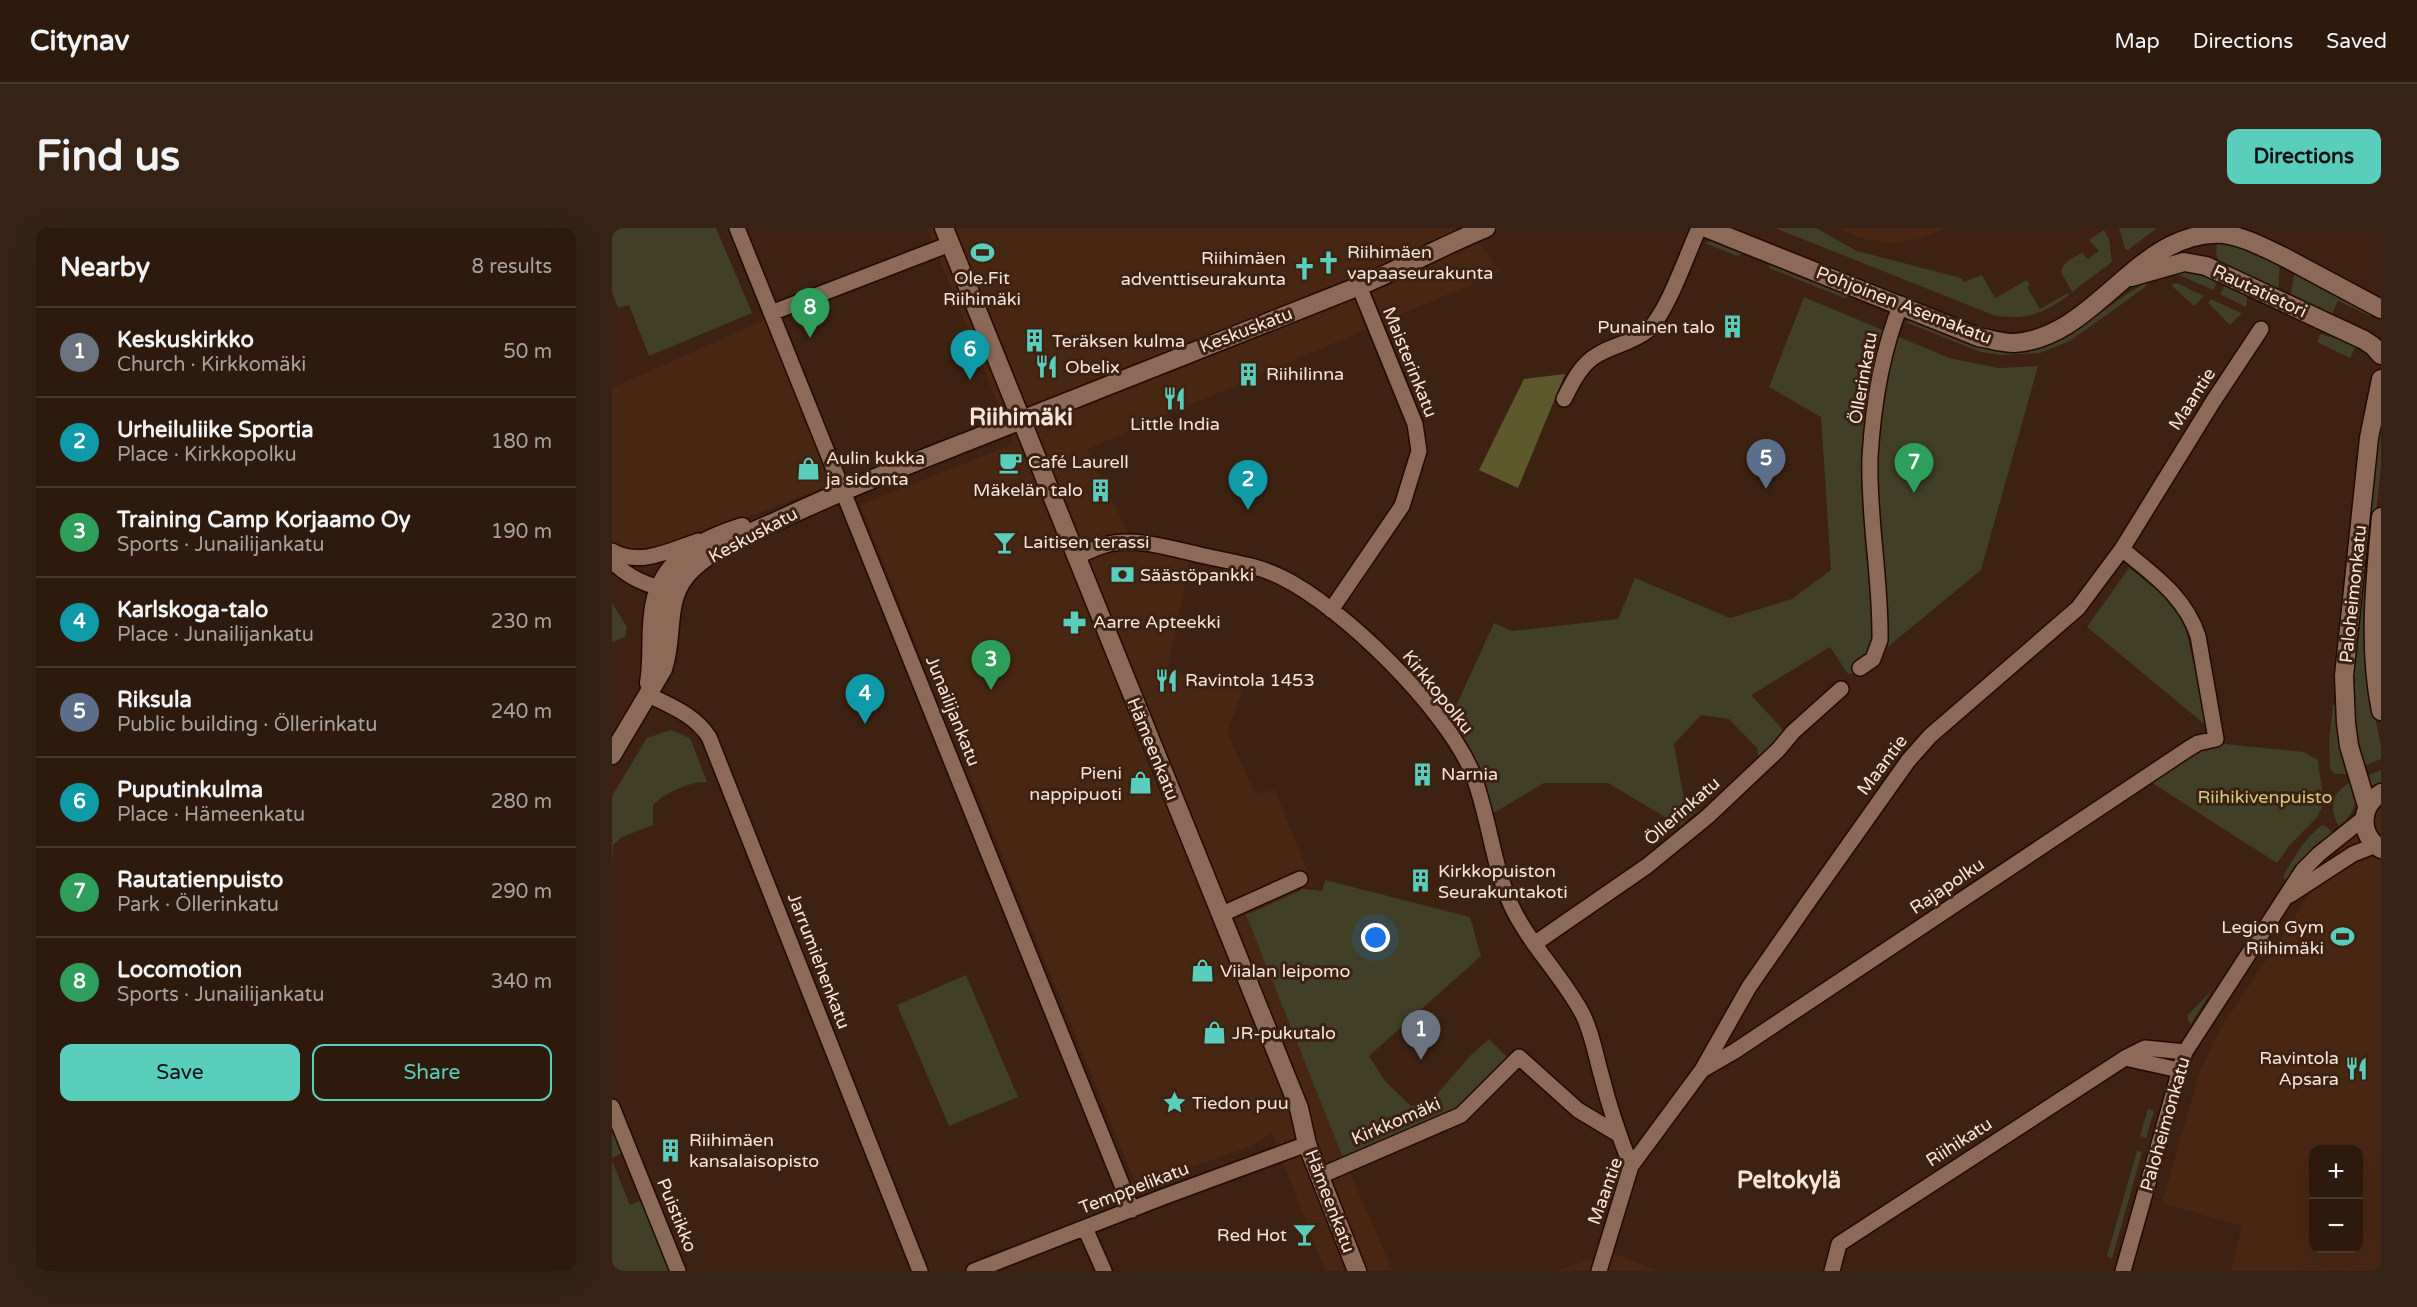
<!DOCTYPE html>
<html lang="en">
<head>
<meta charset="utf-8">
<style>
	:root { --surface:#2e1a0d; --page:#362316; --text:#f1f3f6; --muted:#a7a19d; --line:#49382e; --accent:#5acebd }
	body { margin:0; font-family:"Varela Round",sans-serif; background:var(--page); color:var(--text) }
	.controls { position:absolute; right:18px; bottom:18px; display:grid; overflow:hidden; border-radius:12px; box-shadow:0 6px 24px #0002 }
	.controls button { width:54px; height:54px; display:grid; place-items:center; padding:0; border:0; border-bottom:2px solid var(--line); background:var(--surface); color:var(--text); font:30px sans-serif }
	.you { position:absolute; left:764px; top:710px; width:21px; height:21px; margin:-15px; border:4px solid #fff; border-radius:50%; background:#1a73e8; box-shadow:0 0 0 9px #1a73e833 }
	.badge { display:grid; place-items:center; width:39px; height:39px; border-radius:50%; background:var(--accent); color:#fff; font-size:20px; font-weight:700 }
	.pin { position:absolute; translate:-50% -50px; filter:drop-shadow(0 2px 3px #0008) }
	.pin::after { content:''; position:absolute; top:32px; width:21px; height:18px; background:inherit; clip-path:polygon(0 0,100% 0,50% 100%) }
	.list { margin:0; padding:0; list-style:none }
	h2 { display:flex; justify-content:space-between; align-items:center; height:78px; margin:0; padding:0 24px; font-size:26px }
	h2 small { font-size:20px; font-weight:400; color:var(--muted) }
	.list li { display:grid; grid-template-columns:39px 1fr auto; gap:18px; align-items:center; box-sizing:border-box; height:90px; padding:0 24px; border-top:2px solid var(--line) }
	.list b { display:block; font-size:22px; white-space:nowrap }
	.list p { margin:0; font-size:20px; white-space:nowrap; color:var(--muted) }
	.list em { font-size:20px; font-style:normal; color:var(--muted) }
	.actions { display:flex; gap:12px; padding:18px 24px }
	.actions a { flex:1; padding:14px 0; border:2px solid var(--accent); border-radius:12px; text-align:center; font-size:21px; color:var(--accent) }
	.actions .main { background:var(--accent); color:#111 }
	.map { position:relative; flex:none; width:1769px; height:1043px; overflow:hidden; border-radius:12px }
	header { display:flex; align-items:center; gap:36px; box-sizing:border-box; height:84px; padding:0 30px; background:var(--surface); border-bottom:2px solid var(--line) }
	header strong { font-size:28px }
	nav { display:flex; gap:33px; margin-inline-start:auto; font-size:21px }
	.intro { display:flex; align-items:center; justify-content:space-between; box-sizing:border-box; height:144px; padding:0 36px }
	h1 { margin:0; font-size:42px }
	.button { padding:15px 27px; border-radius:12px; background:var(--accent); color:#111; font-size:21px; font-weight:700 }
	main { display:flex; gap:36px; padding:0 36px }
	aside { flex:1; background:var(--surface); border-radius:12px; box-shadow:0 6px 24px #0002 }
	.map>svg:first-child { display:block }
	.built { fill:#482712; fill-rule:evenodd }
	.green { fill:#413f25 }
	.forest { fill:#5d592d }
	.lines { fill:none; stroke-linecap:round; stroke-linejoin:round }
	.street-casing { stroke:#230a00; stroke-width:18 }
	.secondary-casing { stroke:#230a00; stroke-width:21 }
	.street { stroke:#8b6b58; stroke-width:15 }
	.secondary { stroke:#8b6b58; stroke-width:18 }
	.labels { text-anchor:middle; stroke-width:6; stroke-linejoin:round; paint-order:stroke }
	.poi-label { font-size:18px; fill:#f6e4d9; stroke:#3d2211; text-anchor:start }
	.street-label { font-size:18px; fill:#f6e4d9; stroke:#3d2211 }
	.park-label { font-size:18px; fill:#d1cb83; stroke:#3d2211 }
	.district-label { font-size:24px; font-weight:bold; fill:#f6e4d9; stroke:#3d2211 }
</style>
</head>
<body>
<header>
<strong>Citynav</strong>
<nav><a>Map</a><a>Directions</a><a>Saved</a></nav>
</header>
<div class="intro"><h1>Find us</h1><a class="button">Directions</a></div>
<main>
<aside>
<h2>Nearby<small>8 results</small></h2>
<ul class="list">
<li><span class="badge" style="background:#6b7280">1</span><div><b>Keskuskirkko</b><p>Church · Kirkkomäki</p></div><em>50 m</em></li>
<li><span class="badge" style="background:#0f9aa8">2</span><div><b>Urheiluliike Sportia</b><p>Place · Kirkkopolku</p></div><em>180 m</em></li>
<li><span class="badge" style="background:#2e9e5b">3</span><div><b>Training Camp Korjaamo Oy</b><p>Sports · Junailijankatu</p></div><em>190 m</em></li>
<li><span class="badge" style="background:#0f9aa8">4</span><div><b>Karlskoga-talo</b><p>Place · Junailijankatu</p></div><em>230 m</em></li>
<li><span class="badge" style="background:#5c6f8a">5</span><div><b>Riksula</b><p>Public building · Öllerinkatu</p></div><em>240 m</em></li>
<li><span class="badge" style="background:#0f9aa8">6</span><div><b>Puputinkulma</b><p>Place · Hämeenkatu</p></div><em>280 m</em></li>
<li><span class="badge" style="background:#2e9e5b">7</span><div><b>Rautatienpuisto</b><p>Park · Öllerinkatu</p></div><em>290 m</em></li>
<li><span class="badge" style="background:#2e9e5b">8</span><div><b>Locomotion</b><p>Sports · Junailijankatu</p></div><em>340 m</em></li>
</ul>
<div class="actions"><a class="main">Save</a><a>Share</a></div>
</aside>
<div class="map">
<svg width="1769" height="1043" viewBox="0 0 1769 1043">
	<rect width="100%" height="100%" fill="#3d2211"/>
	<path class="built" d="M 315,0 L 857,0 L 888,44 L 475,221 L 524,321 L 578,333 L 555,443 L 631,461 L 615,504 L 643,566 L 663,562 L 701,657 L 634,687 L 731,930 L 781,1043 L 713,1043 L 660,905 L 641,917 L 525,959 L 248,277 L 402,216 Z
		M 1225,0 L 1334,0 L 1308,11 L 1278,15 L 1249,10 Z
		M 154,91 L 223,256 L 33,327 L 0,317 L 0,160 Z
		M 1769,559 L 1769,1038 L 1767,1043 L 1619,1043 L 1630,998 L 1550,975 L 1588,843 L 1607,803 ZM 1702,922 L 1746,922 L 1746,1020 L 1702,1020 Z
		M 999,1024 L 1045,1043 L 945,1043 Z"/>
	<path class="green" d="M 0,0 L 104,0 L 140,85 L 37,128 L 17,77 L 6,80 L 0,64 Z
		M 1163,0 L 1204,0 L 1245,23 L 1349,50 L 1352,54 L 1370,47 L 1383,70 L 1415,52 L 1418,57 L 1415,59 L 1428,81 L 1456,65 L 1457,67 C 1430,86 1414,93 1381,87 Z
		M 1507,0 L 1545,0 L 1516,22 L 1513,21 Z
		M 1492,2 L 1497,11 L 1500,34 L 1460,64 L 1449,44 C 1452,33 1460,30 1470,25 L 1476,31 L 1487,23 L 1477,12 Z
		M 1098,13 L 1103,13 L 1131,25 L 1125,28 L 1093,15 Z
		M 1605,13 L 1622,15 L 1668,36 L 1666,64 L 1607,34 L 1604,26 Z
		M 1157,34 L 1240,68 L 1232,70 L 1157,40 Z
		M 1568,42 L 1603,48 L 1604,57 L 1601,62 L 1567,47 Z
		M 1683,43 L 1760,83 L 1758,88 L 1726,73 L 1720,86 L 1752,101 L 1750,105 L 1678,69 Z
		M 1538,53 L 1532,60 L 1458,113 L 1428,125 L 1389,127 L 1369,124 L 1293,94 L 1301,92 C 1351,112 1402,139 1454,109 C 1483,92 1506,68 1538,53 Z
		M 1615,53 L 1636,63 L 1634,79 L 1608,66 Z
		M 1564,55 L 1567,56 L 1592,68 L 1582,78 L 1559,57 Z
		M 1192,69 L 1337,130 L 1386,140 L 1426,138 L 1369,342 L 1273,421 C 1266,436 1252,445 1236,446 L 1218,419 L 1139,467 L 1175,506 L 1147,534 L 1145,520 L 1117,491 L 1089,487 L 1062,516 L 1071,566 L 1085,583 L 1068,598 L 996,555 L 932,555 L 880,586 L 863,532 L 838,491 L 882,395 L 900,403 L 1006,391 L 1023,350 L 1118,390 L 1180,371 L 1219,342 L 1209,189 L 1157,159 Z
		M 1599,71 L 1629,85 L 1629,86 L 1618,97 L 1596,75 Z
		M 1708,106 L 1745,116 L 1738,130 L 1705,114 Z
		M 1769,176 L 1769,238 L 1755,370 L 1761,478 L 1769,519 L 1769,531 L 1749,539 L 1737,470 Z
		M 1517,340 L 1548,364 L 1572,394 L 1596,499 L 1475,399 Z
		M 0,375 L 15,399 L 13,409 L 0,414 Z
		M 1721,477 L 1725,477 L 1738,546 L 1723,546 L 1718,541 L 1717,513 Z
		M 59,502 L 78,510 L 95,554 C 78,553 53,565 41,577 L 41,597 L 10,609 L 1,617 L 0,638 L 0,568 L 35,510 Z
		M 1613,516 L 1692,524 L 1706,532 L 1711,571 L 1710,580 L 1705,589 L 1678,617 L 1665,635 L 1537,553 L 1590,520 Z
		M 1769,542 L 1769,554 L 1757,559 L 1753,549 Z
		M 1741,553 C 1747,573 1743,585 1727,598 C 1715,579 1721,562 1741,553 Z
		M 1710,597 L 1714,598 L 1720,605 L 1695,629 L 1674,652 L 1671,649 C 1681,630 1693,610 1710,597 Z
		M 713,652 L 858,689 L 869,728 L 757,828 L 773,853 L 799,878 L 820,872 L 858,828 L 877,811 L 897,831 L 847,882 L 731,930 L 634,687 L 692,661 L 710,663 Z
		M 354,747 L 406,869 L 337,898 L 285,777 Z
		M 1600,762 L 1579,796 L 1576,793 L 1576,787 Z
		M 1536,881 L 1542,883 L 1534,910 L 1528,908 Z
		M 0,889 L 14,923 L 0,930 Z
		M 1525,923 L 1530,924 L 1500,1031 L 1495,1028 Z
		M 0,933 L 18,977 L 33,971 L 62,1043 L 0,1043 Z"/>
	<path class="forest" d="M 953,146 L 906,260 L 867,242 L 912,151 Z"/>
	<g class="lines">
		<defs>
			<path id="street" d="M 125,0 L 520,982
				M 159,85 L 338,16
				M 952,171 C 960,155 969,136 985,127 C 1001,117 1020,115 1035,103 C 1055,86 1075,26 1087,0
				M 0,323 C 28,339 59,322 86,313
				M 463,329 C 473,325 483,320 493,317 C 524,308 563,322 593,328 C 619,334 645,337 669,349 C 731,379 833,480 860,544 C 877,587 880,635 899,677 C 917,716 949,746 970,785 C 980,804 983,825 989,846 C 997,878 1007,908 1019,938
				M 0,333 C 15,348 36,360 58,360
				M 719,382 L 790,278 L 807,223 L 803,196 L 747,58
				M 1248,440 L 1261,431 L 1268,412 C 1269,351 1256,289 1258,229 C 1261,178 1270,123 1289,76
				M 35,466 C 58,478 82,486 97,509 L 308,1043
				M 1678,667 L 1741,626 L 1764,617
				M 608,687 L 688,651
				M 922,716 L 1035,638 L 1095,589 L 1166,522 L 1181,504 L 1229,461
				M 1513,830 L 1567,842
				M 1090,842 L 1123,823 L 1576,521 L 1586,515 L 1604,511 L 1586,408 C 1573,368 1541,347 1510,321
				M 0,879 L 66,1043
				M 708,948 L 849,887 L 907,829 L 966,882 L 1006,906
				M 473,1000 L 492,1043
				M 362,1043 L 551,969 L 695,916
				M 987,1043 L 1019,938 L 1090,842 L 1137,759 L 1194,677 L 1296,533 L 1318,508 L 1466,380 L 1510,321 L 1602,172 L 1649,101
				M 1220,1043 L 1227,1016 L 1513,830 L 1533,820 L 1573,824
				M 1511,1043 L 1573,824 L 1691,642 L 1707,626 L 1752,590"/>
			<path id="secondary" d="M 332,0 L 687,880 L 695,916 L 745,1043
				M 1094,0 L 1366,109 C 1378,111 1390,115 1402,115 C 1485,110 1526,0 1612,6 C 1633,9 1653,20 1672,29 C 1704,46 1737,64 1769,81
				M 1519,49 L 1572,34 L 1594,38 L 1752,112 L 1761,118 L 1769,127
				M 1769,289 C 1763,354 1756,419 1769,483
				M 37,455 C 41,432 38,409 41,386 C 46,335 85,313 130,299
				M 0,527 L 51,441 C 63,406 50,369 80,341 C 104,318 135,306 165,293 C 228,263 293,238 359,212 C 487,160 617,111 745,59 C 789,41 830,18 874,0
				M 1769,565 C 1747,579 1747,607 1769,621
				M 1755,578 L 1737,518 L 1734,495 L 1732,448 L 1757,210 L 1769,151"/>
		</defs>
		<use href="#street" class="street-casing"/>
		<use href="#secondary" class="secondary-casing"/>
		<use href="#street" class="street"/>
		<use href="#secondary" class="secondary"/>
	</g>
	<defs>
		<symbol id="stadium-bare" viewBox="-9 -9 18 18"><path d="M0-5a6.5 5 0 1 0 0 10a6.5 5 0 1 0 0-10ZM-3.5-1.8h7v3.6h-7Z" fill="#5acebd" stroke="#3d2211" stroke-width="2.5" paint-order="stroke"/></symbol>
		<symbol id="church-bare" viewBox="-9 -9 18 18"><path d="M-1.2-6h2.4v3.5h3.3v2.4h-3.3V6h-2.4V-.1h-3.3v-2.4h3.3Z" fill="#5acebd" stroke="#3d2211" stroke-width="2.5" paint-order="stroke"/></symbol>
		<symbol id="building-bare" viewBox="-9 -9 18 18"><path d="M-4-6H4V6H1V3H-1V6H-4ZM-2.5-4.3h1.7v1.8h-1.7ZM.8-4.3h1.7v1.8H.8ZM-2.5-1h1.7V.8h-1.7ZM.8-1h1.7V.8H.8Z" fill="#5acebd" stroke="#3d2211" stroke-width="2.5" paint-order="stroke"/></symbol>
		<symbol id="restaurant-bare" viewBox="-9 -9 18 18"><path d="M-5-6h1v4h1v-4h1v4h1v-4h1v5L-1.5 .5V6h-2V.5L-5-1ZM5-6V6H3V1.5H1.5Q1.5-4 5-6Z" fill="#5acebd" stroke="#3d2211" stroke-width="2.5" paint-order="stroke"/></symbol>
		<symbol id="cafe-bare" viewBox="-9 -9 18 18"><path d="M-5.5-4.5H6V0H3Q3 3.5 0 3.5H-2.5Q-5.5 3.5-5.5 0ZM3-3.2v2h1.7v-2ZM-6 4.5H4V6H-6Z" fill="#5acebd" stroke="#3d2211" stroke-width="2.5" paint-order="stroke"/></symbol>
		<symbol id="shop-bare" viewBox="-9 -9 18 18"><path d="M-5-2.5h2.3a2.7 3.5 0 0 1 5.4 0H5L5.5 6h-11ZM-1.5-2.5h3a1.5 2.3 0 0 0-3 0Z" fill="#5acebd" stroke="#3d2211" stroke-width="2.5" paint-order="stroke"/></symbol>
		<symbol id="bar-bare" viewBox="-9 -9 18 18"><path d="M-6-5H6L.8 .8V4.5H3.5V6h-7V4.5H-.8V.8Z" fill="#5acebd" stroke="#3d2211" stroke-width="2.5" paint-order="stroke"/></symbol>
		<symbol id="bank-bare" viewBox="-9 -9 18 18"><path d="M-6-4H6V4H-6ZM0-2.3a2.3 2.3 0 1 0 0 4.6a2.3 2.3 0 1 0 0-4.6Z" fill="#5acebd" stroke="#3d2211" stroke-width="2.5" paint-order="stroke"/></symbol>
		<symbol id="pharmacy-bare" viewBox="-9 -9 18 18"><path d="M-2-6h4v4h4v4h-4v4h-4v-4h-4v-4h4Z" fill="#5acebd" stroke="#3d2211" stroke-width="2.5" paint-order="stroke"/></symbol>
		<symbol id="sight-bare" viewBox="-9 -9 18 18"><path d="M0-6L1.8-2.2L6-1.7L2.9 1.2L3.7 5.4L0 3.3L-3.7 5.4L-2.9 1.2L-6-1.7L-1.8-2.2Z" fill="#5acebd" stroke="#3d2211" stroke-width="2.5" paint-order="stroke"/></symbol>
	</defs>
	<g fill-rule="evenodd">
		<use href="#stadium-bare" x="354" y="8" width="33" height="33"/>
		<use href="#church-bare" x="700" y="18" width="33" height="33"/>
		<use href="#church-bare" x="676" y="24" width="33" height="33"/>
		<use href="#building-bare" x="1104" y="82" width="33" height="33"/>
		<use href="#building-bare" x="406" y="96" width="33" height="33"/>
		<use href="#restaurant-bare" x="418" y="122" width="33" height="33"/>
		<use href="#building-bare" x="620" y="130" width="33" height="33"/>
		<use href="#restaurant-bare" x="546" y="154" width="33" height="33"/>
		<use href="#cafe-bare" x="382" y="218" width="33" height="33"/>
		<use href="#shop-bare" x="180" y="224" width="33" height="33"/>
		<use href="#building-bare" x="472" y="246" width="33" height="33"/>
		<use href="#bar-bare" x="376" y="298" width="33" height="33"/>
		<use href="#bank-bare" x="494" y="330" width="33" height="33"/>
		<use href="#pharmacy-bare" x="446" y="378" width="33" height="33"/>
		<use href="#restaurant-bare" x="538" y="436" width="33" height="33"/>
		<use href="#building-bare" x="794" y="530" width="33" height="33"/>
		<use href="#shop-bare" x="512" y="538" width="33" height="33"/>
		<use href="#building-bare" x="792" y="636" width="33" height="33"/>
		<use href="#stadium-bare" x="1714" y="692" width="33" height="33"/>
		<use href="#shop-bare" x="574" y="726" width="33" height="33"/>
		<use href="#shop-bare" x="586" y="788" width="33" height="33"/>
		<use href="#restaurant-bare" x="1728" y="824" width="33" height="33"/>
		<use href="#sight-bare" x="546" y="858" width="33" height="33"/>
		<use href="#building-bare" x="42" y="906" width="33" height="33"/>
		<use href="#bar-bare" x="676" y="990" width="33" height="33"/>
	</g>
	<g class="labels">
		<g class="poi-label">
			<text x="735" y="30">Riihimäen<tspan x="735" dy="21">vapaaseurakunta</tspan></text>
			<text x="674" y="36" text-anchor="end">Riihimäen<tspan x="674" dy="21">adventtiseurakunta</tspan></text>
			<text x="370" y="56" text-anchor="middle">Ole.Fit<tspan x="370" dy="21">Riihimäki</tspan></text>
			<text x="1103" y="105" text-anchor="end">Punainen talo</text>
			<text x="440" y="119">Teräksen kulma</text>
			<text x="453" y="145">Obelix</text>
			<text x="654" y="152">Riihilinna</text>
			<text x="563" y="202" text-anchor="middle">Little India</text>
			<text x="214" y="236">Aulin kukka<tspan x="214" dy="21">ja sidonta</tspan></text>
			<text x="416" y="240">Café Laurell</text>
			<text x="471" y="268" text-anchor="end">Mäkelän talo</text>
			<text x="411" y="320">Laitisen terassi</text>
			<text x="528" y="353">Säästöpankki</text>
			<text x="481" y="400">Aarre Apteekki</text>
			<text x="573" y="458">Ravintola 1453</text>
			<text x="510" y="551" text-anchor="end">Pieni<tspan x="510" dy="21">nappipuoti</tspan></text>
			<text x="829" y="552">Narnia</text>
			<text x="826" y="649">Kirkkopuiston<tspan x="826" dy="21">Seurakuntakoti</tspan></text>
			<text x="1712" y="705" text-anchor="end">Legion Gym<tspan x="1712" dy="21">Riihimäki</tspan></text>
			<text x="608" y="749">Viialan leipomo</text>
			<text x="620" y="811">JR-pukutalo</text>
			<text x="1727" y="836" text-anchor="end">Ravintola<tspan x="1727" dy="21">Apsara</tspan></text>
			<text x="580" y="881">Tiedon puu</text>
			<text x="77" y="918">Riihimäen<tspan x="77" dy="21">kansalaisopisto</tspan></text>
			<text x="675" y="1013" text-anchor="end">Red Hot</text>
		</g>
		<g class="street-label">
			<text transform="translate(1648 63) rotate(25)" y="6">Rautatietori</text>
			<text transform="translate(1292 77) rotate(21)" y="6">Pohjoinen Asemakatu</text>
			<text transform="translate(634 102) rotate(-21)" y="6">Keskuskatu</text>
			<text transform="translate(798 134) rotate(68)" y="6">Maisterinkatu</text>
			<text transform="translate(1251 150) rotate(-80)" y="6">Öllerinkatu</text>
			<text transform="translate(1580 171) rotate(-57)" y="6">Maantie</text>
			<text transform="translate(141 307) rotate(-28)" y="6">Keskuskatu</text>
			<text transform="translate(1741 366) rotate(-84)" y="6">Paloheimonkatu</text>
			<text transform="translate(826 464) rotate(51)" y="6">Kirkkopolku</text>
			<text transform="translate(341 483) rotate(68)" y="6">Junailijankatu</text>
			<text transform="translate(541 521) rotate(68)" y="6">Hämeenkatu</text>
			<text transform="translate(1270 537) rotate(-53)" y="6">Maantie</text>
			<text transform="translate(1070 583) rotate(-41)" y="6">Öllerinkatu</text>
			<text transform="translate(1335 658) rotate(-34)" y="6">Rajapolku</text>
			<text transform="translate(207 733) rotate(69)" y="6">Jarrumiehenkatu</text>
			<text transform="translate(784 893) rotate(-23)" y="6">Kirkkomäki</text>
			<text transform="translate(1553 896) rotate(-74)" y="6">Paloheimonkatu</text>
			<text transform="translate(1347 914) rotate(-33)" y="6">Riihikatu</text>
			<text transform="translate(522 960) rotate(-21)" y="6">Temppelikatu</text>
			<text transform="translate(993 963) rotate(-70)" y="6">Maantie</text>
			<text transform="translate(718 973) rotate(69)" y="6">Hämeenkatu</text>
			<text transform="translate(65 987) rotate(68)" y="6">Puistikko</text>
		</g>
		<g class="park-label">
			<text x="1653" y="575">Riihikivenpuisto</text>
		</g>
		<g class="district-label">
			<text x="409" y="197">Riihimäki</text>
			<text x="1177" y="960">Peltokylä</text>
		</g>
	</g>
</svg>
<div class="controls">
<button>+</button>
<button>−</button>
</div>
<div class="you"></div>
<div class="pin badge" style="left:809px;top:832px;background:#6b7280">1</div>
<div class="pin badge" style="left:636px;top:282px;background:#0f9aa8">2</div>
<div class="pin badge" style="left:379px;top:462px;background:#2e9e5b">3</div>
<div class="pin badge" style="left:253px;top:496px;background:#0f9aa8">4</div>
<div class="pin badge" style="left:1154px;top:261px;background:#5c6f8a">5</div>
<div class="pin badge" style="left:358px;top:152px;background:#0f9aa8">6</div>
<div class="pin badge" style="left:1302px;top:265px;background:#2e9e5b">7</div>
<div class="pin badge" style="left:198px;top:110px;background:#2e9e5b">8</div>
</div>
</main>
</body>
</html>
